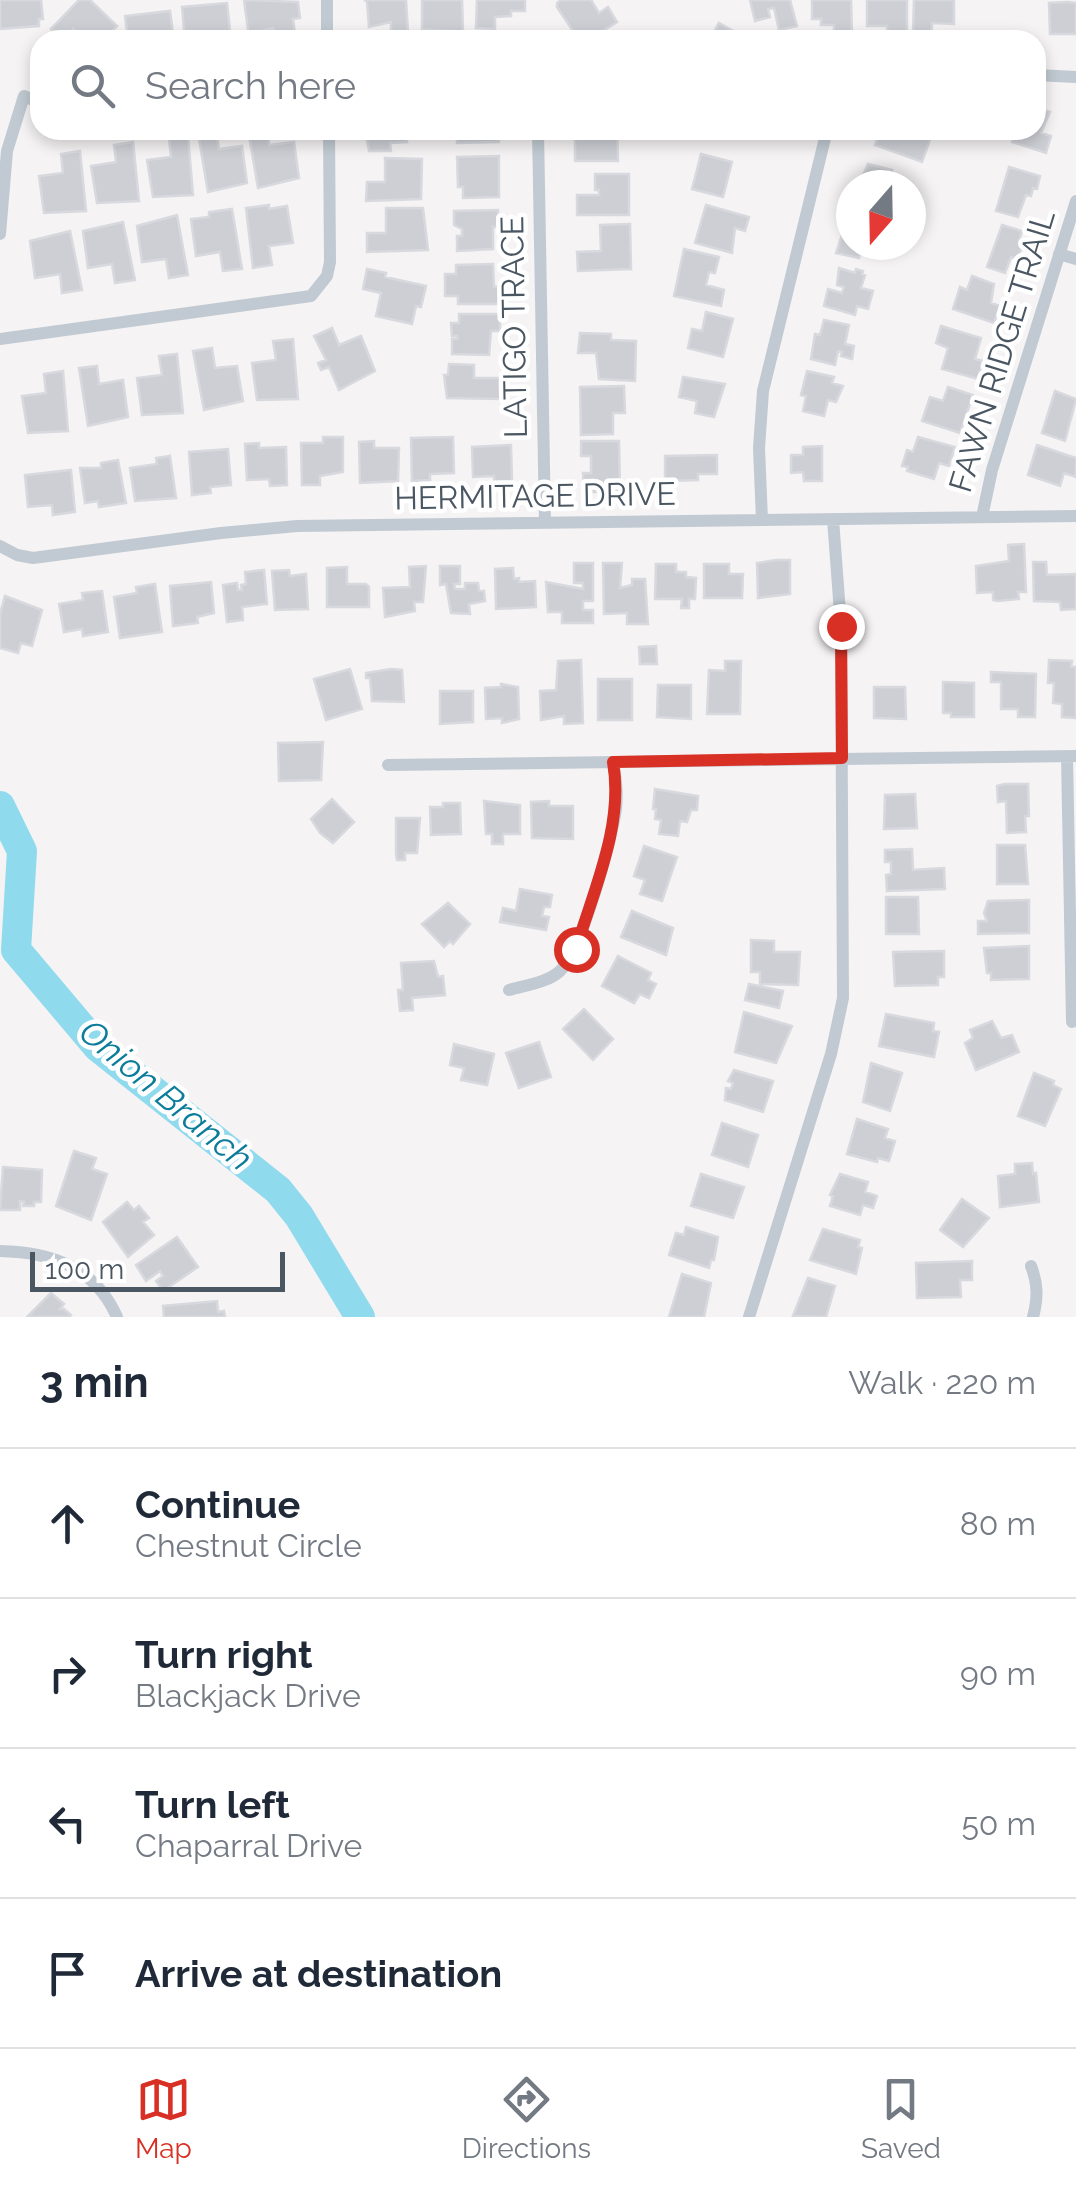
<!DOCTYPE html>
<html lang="en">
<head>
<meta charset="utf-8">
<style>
	:root { --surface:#fff; --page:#f2f2f3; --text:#1f2937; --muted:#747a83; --line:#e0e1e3; --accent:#d93025 }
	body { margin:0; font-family:Raleway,sans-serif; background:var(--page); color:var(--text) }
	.compass { position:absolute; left:836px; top:170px; width:90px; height:90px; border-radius:50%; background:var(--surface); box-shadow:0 5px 15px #0003; rotate:200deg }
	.scale { position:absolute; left:30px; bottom:25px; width:255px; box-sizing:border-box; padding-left:10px; border:5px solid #4a5661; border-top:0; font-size:28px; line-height:35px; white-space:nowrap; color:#4a5661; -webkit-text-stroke:8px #fff; paint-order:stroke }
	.stop { position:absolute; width:30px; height:30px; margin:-22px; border:8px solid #d93025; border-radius:50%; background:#fff }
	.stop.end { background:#d93025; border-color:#fff; box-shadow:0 2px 10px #0008 }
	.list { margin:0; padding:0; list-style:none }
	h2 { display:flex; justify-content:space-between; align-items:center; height:130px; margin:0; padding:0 40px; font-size:42px }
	h2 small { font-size:32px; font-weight:400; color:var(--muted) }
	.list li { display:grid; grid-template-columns:65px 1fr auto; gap:30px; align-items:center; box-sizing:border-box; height:150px; padding:0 40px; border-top:2px solid var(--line) }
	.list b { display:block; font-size:38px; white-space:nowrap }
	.list p { margin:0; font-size:32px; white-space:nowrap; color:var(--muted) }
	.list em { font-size:32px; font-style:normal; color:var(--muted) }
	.icon { flex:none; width:55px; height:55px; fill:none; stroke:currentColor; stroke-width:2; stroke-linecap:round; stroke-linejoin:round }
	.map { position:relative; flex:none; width:1076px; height:1317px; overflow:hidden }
	.search { position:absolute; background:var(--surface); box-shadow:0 5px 15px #0003; left:30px; right:30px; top:30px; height:110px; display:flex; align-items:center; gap:25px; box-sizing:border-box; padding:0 35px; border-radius:30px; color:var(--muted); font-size:38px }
	.sheet { height:730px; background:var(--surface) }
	nav { display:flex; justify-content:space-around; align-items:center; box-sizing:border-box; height:140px; border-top:2px solid var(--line); background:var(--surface); font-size:28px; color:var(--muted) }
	nav a { display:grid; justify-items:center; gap:5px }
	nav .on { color:var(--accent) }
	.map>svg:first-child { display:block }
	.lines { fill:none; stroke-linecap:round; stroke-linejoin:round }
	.river { stroke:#90daee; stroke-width:30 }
	.building { fill:#cdcfd5; stroke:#d7d9de; stroke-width:2.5 }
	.minor { stroke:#c1cad2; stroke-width:12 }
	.route { stroke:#d93025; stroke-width:12 }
	.labels { text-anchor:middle; stroke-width:9; stroke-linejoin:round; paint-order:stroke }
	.street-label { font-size:32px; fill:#4a5661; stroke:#fff }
	.water-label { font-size:35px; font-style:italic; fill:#0c7c9b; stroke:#fff }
</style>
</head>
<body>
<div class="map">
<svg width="1076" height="1317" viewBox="0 0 1076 1317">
	<rect width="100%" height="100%" fill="#f5f3f3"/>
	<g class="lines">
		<path class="river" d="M 0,806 L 22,851 L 16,950 L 98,1047 L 278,1190 L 299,1216 L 360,1317"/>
	</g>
	<path class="building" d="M 0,0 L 41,0 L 43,19 L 39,19 L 39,26 L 0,29 Z
		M 79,0 L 90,0 L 117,26 L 104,40 L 77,40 L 81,36 L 73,29 L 63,40 L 51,29 Z
		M 244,0 L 298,2 L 300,18 L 293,19 L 296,40 L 275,40 L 273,28 L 264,30 L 265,40 L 246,40 L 249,37 Z
		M 364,0 L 406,0 L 408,32 L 391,33 L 391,22 L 369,27 L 367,1 Z
		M 422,0 L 462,0 L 463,32 L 422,29 Z
		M 477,0 L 525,0 L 525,11 L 511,11 L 511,16 L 495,17 L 495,29 L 476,28 Z
		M 561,0 L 591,0 L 599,13 L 608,7 L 617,22 L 588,40 L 579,40 L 557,7 L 557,3 Z
		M 750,0 L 790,0 L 797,26 L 779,30 L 774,8 L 768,9 L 770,17 L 755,21 Z
		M 812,0 L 851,0 L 852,33 L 834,33 L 834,25 L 821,25 L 821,19 L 812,19 Z
		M 867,0 L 907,0 L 907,35 L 887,35 L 887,26 L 867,26 Z
		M 914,0 L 954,0 L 954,24 L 932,23 L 931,36 L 913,35 Z
		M 1068,2 L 1076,3 L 1076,34 L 1050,34 L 1049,3 Z
		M 227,3 L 231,40 L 211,40 L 211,37 L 185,40 L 182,7 Z
		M 170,11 L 174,40 L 128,40 L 125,16 Z
		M 719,23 L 735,32 L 730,40 L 696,40 L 700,33 L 710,39 Z
		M 1036,107 L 1050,112 L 1041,133 L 1051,136 L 1046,153 L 1012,142 L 1016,130 L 1036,130 Z
		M 248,130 L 268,130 L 269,145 L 294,142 L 299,178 L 258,188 Z
		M 365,130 L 407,130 L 407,142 L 390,143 L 391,151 L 369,151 Z
		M 457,130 L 499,130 L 499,142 L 457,143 Z
		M 575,130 L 617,130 L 618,161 L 575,161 Z
		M 881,130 L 920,130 L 932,134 L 922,162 L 875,145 Z
		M 216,131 L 219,149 L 242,146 L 247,183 L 208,192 L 198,133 Z
		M 188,136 L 193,195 L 153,197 L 147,160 L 171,157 L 169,138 Z
		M 133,142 L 139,201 L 97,203 L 91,166 L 116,162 L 114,145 Z
		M 80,151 L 86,211 L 44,213 L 39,176 L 63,173 L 61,154 Z
		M 701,154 L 732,162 L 723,197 L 692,189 Z
		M 499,156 L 499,197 L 463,198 L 463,187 L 458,187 L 457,157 Z
		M 385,158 L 422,159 L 421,199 L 366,201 L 367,182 L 385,182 Z
		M 868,164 L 892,170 L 888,185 L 853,185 L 854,181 L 860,182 Z
		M 1009,167 L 1040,176 L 1037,189 L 1033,188 L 1031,196 L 1026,195 L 1018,217 L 996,211 Z
		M 595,174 L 629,174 L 629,215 L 577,215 L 577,195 L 599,195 L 599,190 L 595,190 Z
		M 269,205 L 269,209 L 287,206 L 293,243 L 269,246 L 272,265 L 253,268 L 246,208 Z
		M 706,205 L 749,217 L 745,231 L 735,228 L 732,253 L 695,243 Z
		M 386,208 L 423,208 L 428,250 L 367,252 L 367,233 L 386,233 Z
		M 232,209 L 242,269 L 223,271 L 220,252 L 196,256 L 191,219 L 209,217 L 209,212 Z
		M 498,210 L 499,227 L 493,227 L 493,249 L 457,251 L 457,236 L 462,236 L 462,229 L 454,225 L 454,211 Z
		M 849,214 L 851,245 L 862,245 L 859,258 L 836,253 Z
		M 177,215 L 188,275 L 169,278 L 166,259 L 142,262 L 137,226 Z
		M 123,222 L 135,280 L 115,283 L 112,264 L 88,268 L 83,231 Z
		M 630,224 L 631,269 L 578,271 L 577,252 L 601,251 L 600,225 Z
		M 1002,225 L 1022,231 L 1019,241 L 1023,243 L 1018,259 L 1011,257 L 1005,273 L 987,267 Z
		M 70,231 L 82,290 L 62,293 L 60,274 L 35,278 L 30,241 Z
		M 684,249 L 719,257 L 715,273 L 709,272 L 706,285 L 724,290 L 721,306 L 674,296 Z
		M 493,264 L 494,287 L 499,286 L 499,304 L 458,304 L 458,296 L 445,296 L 445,274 L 456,274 L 456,265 Z
		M 839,268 L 855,273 L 856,269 L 863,271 L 862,274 L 865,275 L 861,288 L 873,291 L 868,309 L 857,306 L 855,315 L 824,306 L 828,289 L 842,293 L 844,287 L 837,285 Z
		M 367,269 L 386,273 L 385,277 L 426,286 L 421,307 L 416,306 L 412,324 L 376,316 L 381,293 L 363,289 Z
		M 972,276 L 994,284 L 991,303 L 1000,306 L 994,323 L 953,309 L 960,287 L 967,290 Z
		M 706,312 L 733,319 L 723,357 L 688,348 L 692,329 L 702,331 Z
		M 459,314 L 500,314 L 500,331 L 491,331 L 489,355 L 452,354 L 452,339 L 457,339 L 457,336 L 452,336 L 451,323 L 459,323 Z
		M 824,320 L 849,325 L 845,344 L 854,346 L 852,359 L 841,356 L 842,352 L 838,351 L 835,365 L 811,359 L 815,334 L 820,335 Z
		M 941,326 L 981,338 L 975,359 L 983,361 L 978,379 L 942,369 L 948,348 L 936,343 Z
		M 332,328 L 339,345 L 361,336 L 375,371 L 339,390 L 329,367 L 321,370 L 318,363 L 326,360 L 314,336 Z
		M 580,333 L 611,334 L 611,340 L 636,341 L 635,381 L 599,379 L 596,353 L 578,353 Z
		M 293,339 L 298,399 L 257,400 L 252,363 L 276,360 L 273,341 Z
		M 212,348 L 215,368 L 237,366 L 243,401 L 204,410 L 193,351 Z
		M 177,354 L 183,413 L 142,415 L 137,378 L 162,375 L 159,356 Z
		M 449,364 L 474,365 L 474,378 L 502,378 L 502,399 L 447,398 L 444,375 L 448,375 Z
		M 97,366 L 99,384 L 123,380 L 128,417 L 88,426 L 79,368 Z
		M 63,371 L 68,431 L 28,433 L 22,396 L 46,393 L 44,374 Z
		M 807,371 L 834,377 L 832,383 L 843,386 L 836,402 L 828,400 L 824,416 L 803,411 L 806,396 L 801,395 Z
		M 683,377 L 725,384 L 714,417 L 695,413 L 697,401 L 679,397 Z
		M 624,386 L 625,413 L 613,413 L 613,434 L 581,435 L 580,387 Z
		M 948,387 L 973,395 L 960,433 L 922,421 L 930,397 L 943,401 Z
		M 1055,391 L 1076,399 L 1065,441 L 1042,433 Z
		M 323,437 L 343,437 L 343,472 L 320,476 L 320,485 L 302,485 L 301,443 L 323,443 Z
		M 453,437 L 454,473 L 430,474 L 430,480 L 412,481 L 411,438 Z
		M 918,437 L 955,447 L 949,466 L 939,463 L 934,479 L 907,471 L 908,467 L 902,466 L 907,450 L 913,452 Z
		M 374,441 L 374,448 L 399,448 L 398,481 L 360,483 L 359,442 Z
		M 581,441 L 619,441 L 620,492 L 584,492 L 583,473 L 591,473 L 591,456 L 581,456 Z
		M 259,443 L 259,448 L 286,447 L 287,485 L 270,486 L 269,479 L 247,480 L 245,444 Z
		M 511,445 L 512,481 L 494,482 L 494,476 L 473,477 L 472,447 Z
		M 1037,445 L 1076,458 L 1076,477 L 1064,473 L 1060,486 L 1028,475 Z
		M 822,446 L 822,481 L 804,481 L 803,472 L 791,473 L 791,455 L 803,455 L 803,447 Z
		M 228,449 L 231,485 L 210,487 L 211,493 L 192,495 L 189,452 Z
		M 717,455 L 717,474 L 698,474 L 698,480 L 665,481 L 665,456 Z
		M 170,456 L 176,498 L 135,501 L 130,468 L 157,464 L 156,458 Z
		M 118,460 L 126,503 L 99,507 L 98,501 L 85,503 L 80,468 L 101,468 L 101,463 Z
		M 71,470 L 75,512 L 53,515 L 52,505 L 28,507 L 25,475 Z
		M 1024,544 L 1026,592 L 1018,592 L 1019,599 L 998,601 L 993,600 L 993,592 L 977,593 L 976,566 L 1009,561 L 1008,545 Z
		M 776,560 L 790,560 L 790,594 L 758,598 L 757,563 Z
		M 1033,562 L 1046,562 L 1047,575 L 1076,574 L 1076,609 L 1061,610 L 1060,602 L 1034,601 Z
		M 574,563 L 593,563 L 593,601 L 583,601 L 583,610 L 593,610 L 593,623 L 562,623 L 562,612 L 548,612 L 546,582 L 583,589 L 583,583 L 574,583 Z
		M 603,563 L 622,563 L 620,588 L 632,585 L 632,579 L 645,579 L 648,624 L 627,624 L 627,613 L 604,614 Z
		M 656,564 L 676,564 L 676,572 L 686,572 L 686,577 L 696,578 L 695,599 L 689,599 L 689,608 L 681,608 L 682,599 L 655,599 Z
		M 704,564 L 729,564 L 729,574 L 743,574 L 742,598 L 704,598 Z
		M 426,566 L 423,602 L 414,602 L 415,611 L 385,617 L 383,588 L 410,587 L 409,567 Z
		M 440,566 L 460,566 L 460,584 L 454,584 L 455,589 L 465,589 L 465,583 L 478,583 L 479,591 L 484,591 L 485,601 L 469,604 L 470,614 L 451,613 L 446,584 L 440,585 Z
		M 347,567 L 347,584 L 366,584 L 369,587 L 369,607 L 327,607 L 327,568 Z
		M 513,568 L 514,579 L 519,578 L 519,582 L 535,581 L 536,607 L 496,609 L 495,569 Z
		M 264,570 L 267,604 L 242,607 L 243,620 L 227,622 L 223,585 L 237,583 L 238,590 L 242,590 L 241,585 L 246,584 L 245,572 Z
		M 289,570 L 290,576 L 306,574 L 308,609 L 275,610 L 272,571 Z
		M 211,582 L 214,613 L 197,617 L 198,623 L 173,626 L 170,586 Z
		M 155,584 L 162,632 L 120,638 L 114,597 L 137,593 L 136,587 Z
		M 102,591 L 108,632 L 83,636 L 82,629 L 64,632 L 59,604 L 83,600 L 82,593 Z
		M 5,596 L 42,610 L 32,646 L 21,643 L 18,653 L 0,648 L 0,614 Z
		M 656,646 L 657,664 L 640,664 L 639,647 Z
		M 581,660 L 583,723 L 564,724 L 564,716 L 541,720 L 540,691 L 556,690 L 558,661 Z
		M 1049,660 L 1072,661 L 1071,667 L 1076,667 L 1076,718 L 1062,717 L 1062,704 L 1053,703 L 1054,683 L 1048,683 Z
		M 725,661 L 741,661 L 740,714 L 707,714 L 709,670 L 725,671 Z
		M 350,669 L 362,709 L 326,720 L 314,679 Z
		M 391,669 L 402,670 L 404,702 L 372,701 L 370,678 L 366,678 L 366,673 Z
		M 991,672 L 1036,674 L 1035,717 L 1018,717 L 1018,709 L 1001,709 L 1001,682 L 991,682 Z
		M 598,679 L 632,679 L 632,720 L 598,720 Z
		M 943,682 L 974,683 L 974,717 L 951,717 L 951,713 L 943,713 Z
		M 501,684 L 518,687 L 519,719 L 502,723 L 502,718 L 486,719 L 485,688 L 501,687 Z
		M 658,685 L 691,685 L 691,719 L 657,717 Z
		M 874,687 L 905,687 L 906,719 L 874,718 Z
		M 440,691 L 473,691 L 473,722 L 440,724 Z
		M 323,742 L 321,780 L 279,781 L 278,743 Z
		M 1005,784 L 1028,784 L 1029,816 L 1025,816 L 1026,832 L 1007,833 L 1006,801 L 998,802 L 997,786 Z
		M 655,789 L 698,796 L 697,810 L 691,810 L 687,822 L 680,821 L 678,836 L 659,834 L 661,820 L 655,819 L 656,809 L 653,809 Z
		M 915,794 L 917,828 L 884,829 L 885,795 Z
		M 332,799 L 354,822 L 333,843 L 320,833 L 311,819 Z
		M 484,801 L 520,805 L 520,834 L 503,834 L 503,844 L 492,844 L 492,834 L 486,834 Z
		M 549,801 L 549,806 L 573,806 L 573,839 L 532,838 L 531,802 Z
		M 443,803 L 460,803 L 461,834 L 431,835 L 430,807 L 443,807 Z
		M 396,818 L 420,818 L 417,853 L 405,853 L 405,860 L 397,860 L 396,854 Z
		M 997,845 L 1025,845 L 1028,884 L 997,884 Z
		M 644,846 L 677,857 L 662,901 L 640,894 L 645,880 L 634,876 Z
		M 912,849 L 913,870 L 944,868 L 945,889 L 887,891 L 886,875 L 891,874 L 891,862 L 885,862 L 885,850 Z
		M 520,889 L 552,895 L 550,907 L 544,907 L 542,916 L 549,917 L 546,930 L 500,922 L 503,908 L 516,911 Z
		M 886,897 L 918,897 L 919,934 L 886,934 Z
		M 1029,900 L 1029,933 L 978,934 L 978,921 L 987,921 L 984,913 L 988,901 Z
		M 448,903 L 470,924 L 453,944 L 450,941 L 444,947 L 422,924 Z
		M 632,911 L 673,928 L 666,955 L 621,937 Z
		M 751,940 L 774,941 L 774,952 L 800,952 L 798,985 L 760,984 L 760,972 L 751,972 Z
		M 1029,946 L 1029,979 L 991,980 L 991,973 L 987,973 L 984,948 Z
		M 944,951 L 944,977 L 938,977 L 938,985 L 895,986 L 893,952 Z
		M 618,956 L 651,973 L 648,980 L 656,984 L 649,998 L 640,994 L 634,1003 L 602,986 Z
		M 434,961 L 438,977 L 443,976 L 445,995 L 412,998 L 413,1010 L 400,1011 L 398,990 L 403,990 L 401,963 Z
		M 749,984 L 783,991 L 779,1008 L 745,1000 Z
		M 584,1009 L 613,1039 L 593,1060 L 563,1029 Z
		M 744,1012 L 792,1026 L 776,1063 L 735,1052 Z
		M 886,1014 L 934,1023 L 933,1031 L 939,1032 L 934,1057 L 879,1046 Z
		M 992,1021 L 1001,1038 L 1012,1035 L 1019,1052 L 976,1070 L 965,1043 L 973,1038 L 970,1030 Z
		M 539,1042 L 551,1077 L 519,1088 L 506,1053 Z
		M 454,1044 L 494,1054 L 487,1085 L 461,1080 L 464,1068 L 450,1065 Z
		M 871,1063 L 902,1073 L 890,1111 L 863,1102 Z
		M 734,1070 L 773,1081 L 763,1112 L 725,1100 L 726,1088 L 731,1089 L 733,1083 L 728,1081 Z
		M 1034,1073 L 1054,1081 L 1053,1085 L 1061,1089 L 1045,1126 L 1018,1116 Z
		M 857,1119 L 888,1129 L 885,1138 L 895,1141 L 889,1161 L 878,1158 L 877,1162 L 847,1154 Z
		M 722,1123 L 758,1135 L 748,1167 L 712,1155 Z
		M 74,1151 L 96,1158 L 92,1169 L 107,1174 L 91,1220 L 56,1206 Z
		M 1032,1163 L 1033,1174 L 1036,1173 L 1039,1202 L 1000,1207 L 998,1176 L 1015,1174 L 1015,1164 Z
		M 3,1167 L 42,1170 L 41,1202 L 34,1202 L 34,1206 L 23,1206 L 24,1202 L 20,1201 L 20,1210 L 0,1210 Z
		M 701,1174 L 744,1187 L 733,1218 L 691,1206 Z
		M 840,1174 L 868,1182 L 865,1192 L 877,1196 L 873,1208 L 863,1205 L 860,1215 L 830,1206 L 833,1196 L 830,1195 Z
		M 962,1199 L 989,1218 L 963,1247 L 940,1230 Z
		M 127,1202 L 134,1210 L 139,1206 L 149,1218 L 143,1222 L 154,1235 L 128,1257 L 103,1222 Z
		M 686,1227 L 718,1237 L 714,1260 L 711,1260 L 709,1268 L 669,1255 L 676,1233 L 684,1235 Z
		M 823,1229 L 860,1240 L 858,1247 L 862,1248 L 856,1274 L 810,1260 Z
		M 177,1237 L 198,1267 L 163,1291 L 156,1281 L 163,1276 L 160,1271 L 146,1281 L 136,1265 Z
		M 972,1261 L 972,1280 L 960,1280 L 961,1297 L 917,1298 L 916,1263 Z
		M 682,1274 L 711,1283 L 704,1317 L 669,1317 Z
		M 808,1278 L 835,1286 L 826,1317 L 793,1316 Z
		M 51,1293 L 64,1304 L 60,1309 L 64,1309 L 71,1315 L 69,1317 L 27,1317 Z
		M 217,1301 L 218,1312 L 224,1311 L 225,1317 L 164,1317 L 163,1306 Z"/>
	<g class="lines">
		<path class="minor" d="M 327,0 L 327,40
			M 1036,75 L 1076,77
			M 538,130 L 545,523
			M 0,234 L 7,151 L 24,96 L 40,103
			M 1059,254 L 1076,259
			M 0,339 L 311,296 L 327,276 L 330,262 L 329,130
			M 982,517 L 992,470 L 1076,201
			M 762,520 L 759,448 L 763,391 L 827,130
			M 0,546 L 17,555 L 33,558 L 221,533 L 297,526 L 1076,516
			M 1067,756 L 1072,1022
			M 388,765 L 1076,756
			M 509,990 C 526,985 547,983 560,971 C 581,952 612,839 616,809 C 618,793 616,778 613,762
			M 0,1251 C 51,1252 95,1267 117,1317
			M 1031,1266 C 1038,1284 1038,1298 1033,1317
			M 749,1317 L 831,1054 L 843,998 L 841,626 L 833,519"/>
	</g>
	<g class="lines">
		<path class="route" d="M 576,949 C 594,889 624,825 613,762 L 842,758 L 841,626"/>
	</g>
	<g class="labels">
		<g class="street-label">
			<text transform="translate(514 327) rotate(-91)" y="11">LATIGO TRACE</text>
			<text transform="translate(1002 351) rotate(-73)" y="11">FAWN RIDGE TRAIL</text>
			<text transform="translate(535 496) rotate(-1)" y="11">HERMITAGE DRIVE</text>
		</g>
		<g class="water-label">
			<text transform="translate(166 1095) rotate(40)" y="12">Onion Branch</text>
		</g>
	</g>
</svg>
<svg class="compass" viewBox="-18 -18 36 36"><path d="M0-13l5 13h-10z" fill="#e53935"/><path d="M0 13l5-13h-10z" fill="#747a83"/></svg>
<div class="scale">100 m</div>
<div class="stop" style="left:576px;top:949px"></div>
<div class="stop end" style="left:841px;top:626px"></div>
<div class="search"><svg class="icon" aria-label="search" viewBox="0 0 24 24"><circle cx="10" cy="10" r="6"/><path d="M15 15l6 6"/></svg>Search here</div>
</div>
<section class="sheet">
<h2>3 min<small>Walk · 220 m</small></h2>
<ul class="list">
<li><svg class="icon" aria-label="ahead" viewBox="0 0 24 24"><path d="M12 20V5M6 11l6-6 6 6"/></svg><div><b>Continue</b><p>Chestnut Circle</p></div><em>80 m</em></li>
<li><svg class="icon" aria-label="right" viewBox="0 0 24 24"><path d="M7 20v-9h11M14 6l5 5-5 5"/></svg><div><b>Turn right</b><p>Blackjack Drive</p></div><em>90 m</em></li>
<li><svg class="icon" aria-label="left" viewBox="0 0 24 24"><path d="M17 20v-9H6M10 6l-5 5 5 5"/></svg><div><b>Turn left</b><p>Chaparral Drive</p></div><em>50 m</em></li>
<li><svg class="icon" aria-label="arrive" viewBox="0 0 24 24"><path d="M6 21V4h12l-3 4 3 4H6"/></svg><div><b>Arrive at destination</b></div></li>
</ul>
</section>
<nav>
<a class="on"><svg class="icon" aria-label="map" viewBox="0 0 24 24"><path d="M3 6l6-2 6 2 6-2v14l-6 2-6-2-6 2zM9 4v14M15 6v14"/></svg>Map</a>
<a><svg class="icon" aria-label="directions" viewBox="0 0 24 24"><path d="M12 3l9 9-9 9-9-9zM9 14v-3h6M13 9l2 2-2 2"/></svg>Directions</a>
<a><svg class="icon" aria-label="saved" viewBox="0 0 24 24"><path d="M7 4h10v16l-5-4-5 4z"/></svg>Saved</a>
</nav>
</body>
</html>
